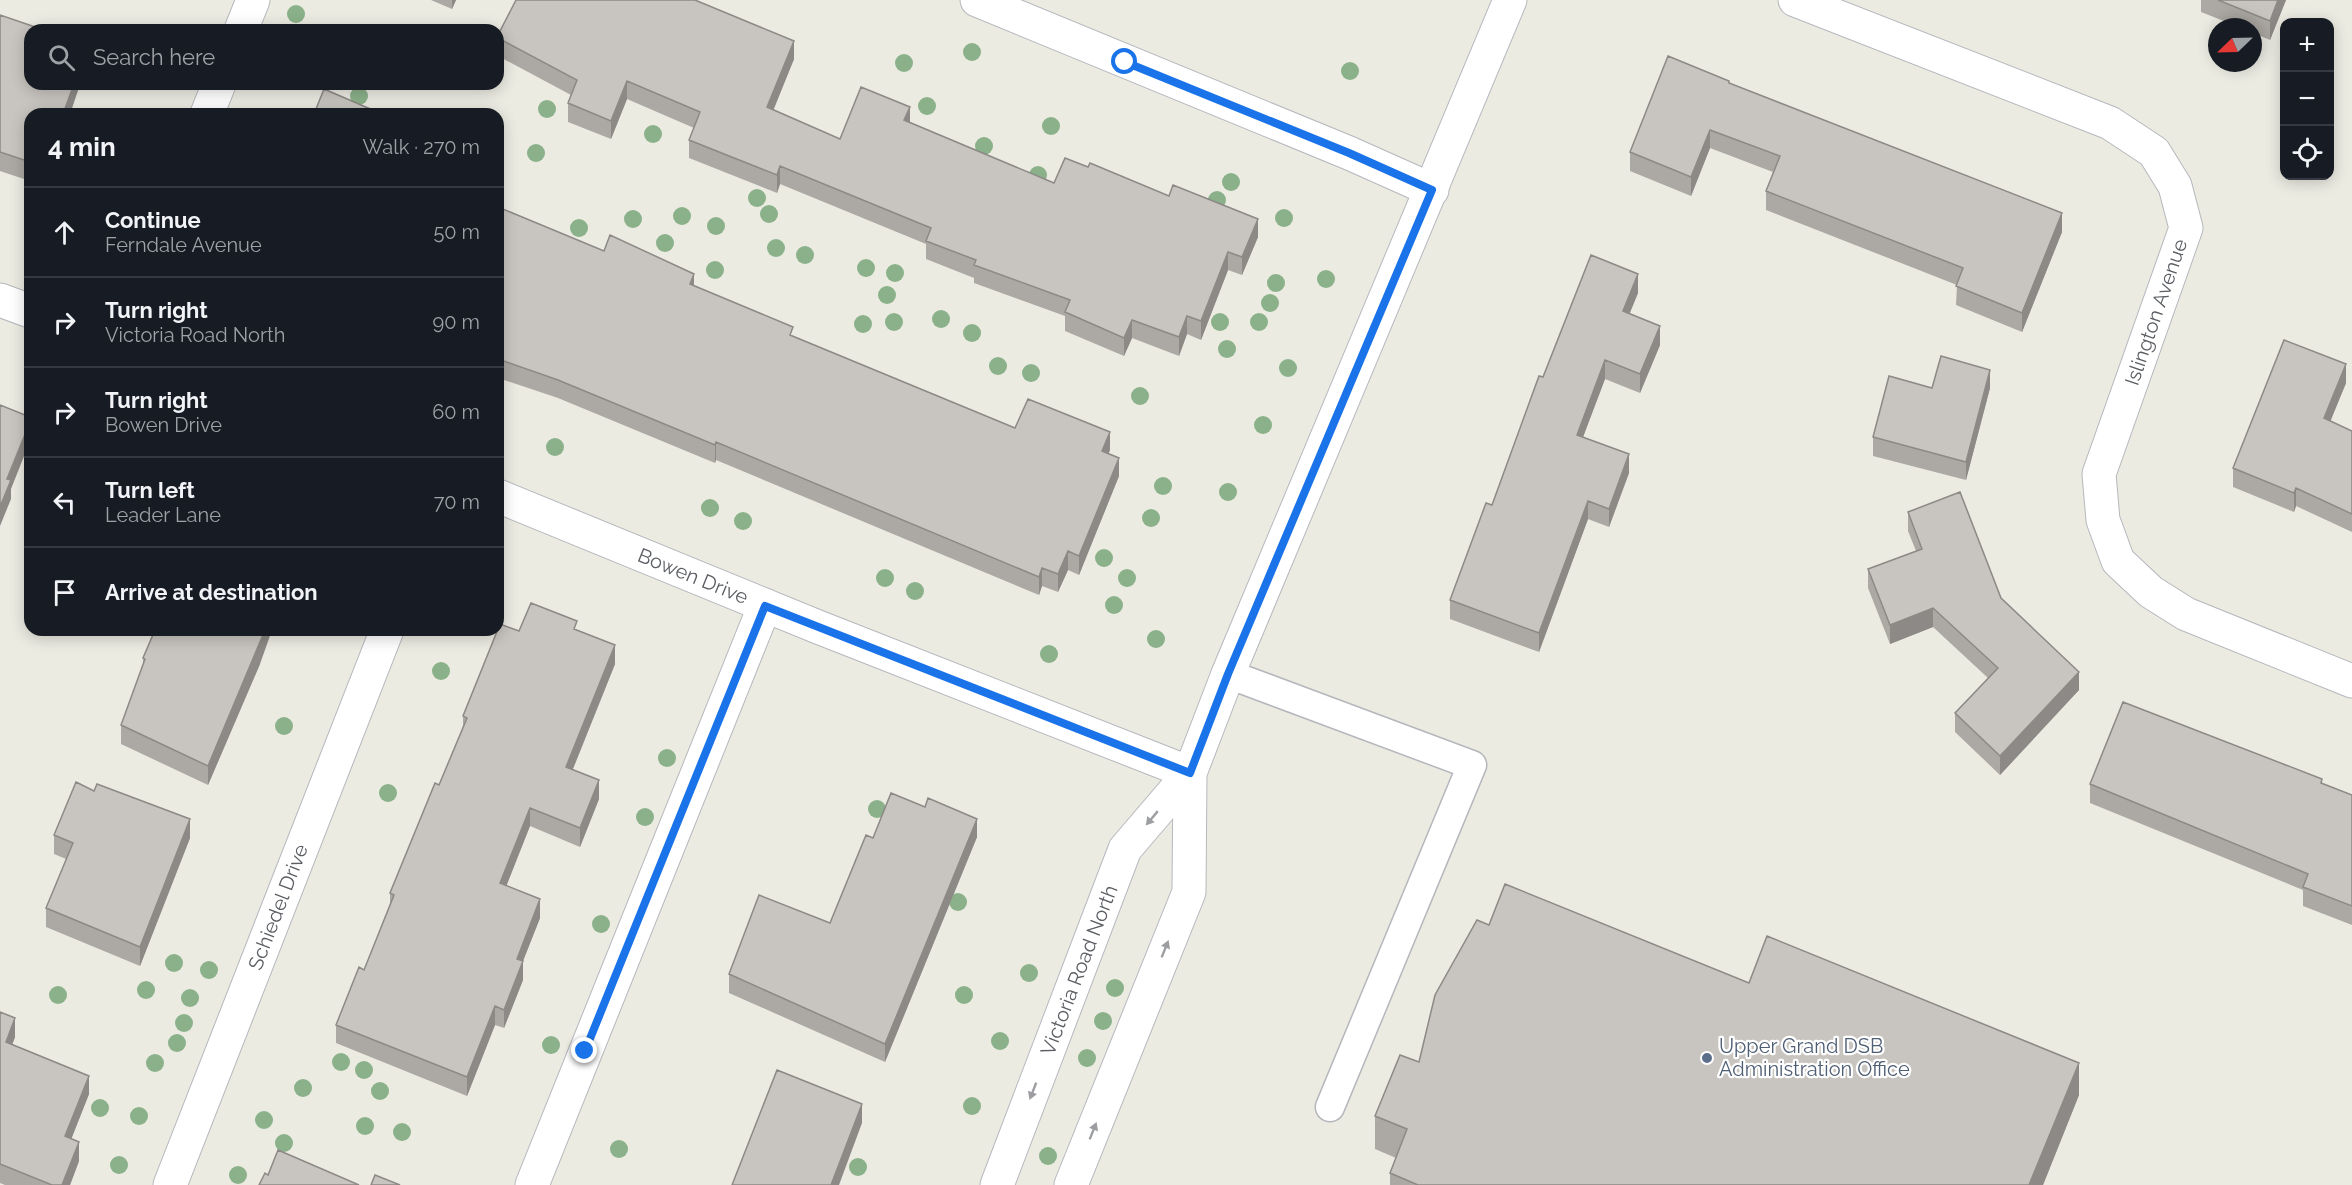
<!DOCTYPE html>
<html lang="en">
<head>
<meta charset="utf-8">
<style>
	:root { --surface:#171b24; --page:#20242c; --text:#f1f3f6; --muted:#9ea1a6; --line:#363941 }
	body { margin:0; font-family:Raleway,sans-serif; background:var(--page); color:var(--text) }
	.controls { position:absolute; right:18px; top:18px; display:grid; overflow:hidden; border-radius:12px; box-shadow:0 3px 15px #0003 }
	.controls button { width:54px; height:54px; display:grid; place-items:center; padding:0; border:0; border-bottom:2px solid var(--line); background:var(--surface); color:var(--text); font:30px sans-serif }
	.compass { position:absolute; left:2208px; top:18px; width:54px; height:54px; border-radius:50%; background:var(--surface); box-shadow:0 3px 15px #0003; rotate:247deg }
	.stop { position:absolute; width:18px; height:18px; margin:-14px; border:4px solid #1a73e8; border-radius:50%; background:#fff }
	.stop.end { background:#1a73e8; border-color:#fff; box-shadow:0 2px 6px #0008 }
	.list { margin:0; padding:0; list-style:none }
	h2 { display:flex; justify-content:space-between; align-items:center; height:78px; margin:0; padding:0 24px; font-size:26px }
	h2 small { font-size:20px; font-weight:400; color:var(--muted) }
	.list li { display:grid; grid-template-columns:39px 1fr auto; gap:18px; align-items:center; box-sizing:border-box; height:90px; padding:0 24px; border-top:2px solid var(--line) }
	.list b { display:block; font-size:22px; white-space:nowrap }
	.list p { margin:0; font-size:20px; white-space:nowrap; color:var(--muted) }
	.list em { font-size:20px; font-style:normal; color:var(--muted) }
	.icon { flex:none; width:33px; height:33px; fill:none; stroke:currentColor; stroke-width:2; stroke-linecap:round; stroke-linejoin:round }
	.map { position:relative; flex:none; width:2352px; height:1185px; overflow:hidden }
	.search { position:absolute; background:var(--surface); box-shadow:0 3px 15px #0003; left:24px; top:24px; width:480px; height:66px; display:flex; align-items:center; gap:15px; box-sizing:border-box; padding:0 21px; border-radius:18px; color:var(--muted); font-size:22px }
	.panel { position:absolute; background:var(--surface); box-shadow:0 3px 15px #0003; left:24px; top:108px; width:480px; height:528px; border-radius:18px }
	.map>svg:first-child { display:block }
	.lines { fill:none; stroke-linecap:round; stroke-linejoin:round }
	.lane-casing { stroke:#b5b7bc; stroke-width:31 }
	.street-casing { stroke:#b5b7bc; stroke-width:35 }
	.secondary-casing { stroke:#b6b8be; stroke-width:35 }
	.lane { stroke:#fff; stroke-width:28 }
	.street { stroke:#fff; stroke-width:33 }
	.secondary { stroke:#fff; stroke-width:33 }
	.tree { fill:#8ab189 }
	.wall { fill:#aca9a4 }
	.shaded-wall { fill:#8c8986 }
	.building { fill:#c8c4bf; stroke:#8c8986; stroke-width:1.5 }
	.oneway { fill:#9c9ea1 }
	.route { stroke:#1a73e8; stroke-width:8 }
	.service-dot { fill:#5c6f8a; stroke:#fff; stroke-width:2 }
	.labels { text-anchor:middle; stroke-width:4.5; stroke-linejoin:round; paint-order:stroke }
	.street-label { font-size:20px; fill:#5a5d62; stroke:#fff }
	.service-label { font-size:20px; fill:#4e5e75; stroke:#fff; text-anchor:start }
</style>
</head>
<body>
<div class="map">
<svg width="2352" height="1185" viewBox="0 0 2352 1185">
	<rect width="100%" height="100%" fill="#ecebe2"/>
	<g class="lines">
		<defs>
			<path id="lane" d="M 1228,674 L 1472,765 L 1330,1107"/>
			<path id="street" d="M 977,0 L 1349,153 L 1432,190
				M 1795,0 L 2110,123 L 2154,152 L 2175,186 L 2186,228 L 2099,474 L 2103,520 L 2118,561 L 2151,592 L 2186,614 L 2352,681
				M 241,30 L 253,0
				M 207,114 L 219,84
				M 0,300 L 30,311
				M 498,496 L 818,627 L 1190,773
				M 170,1185 L 387,630
				M 532,1185 L 765,605"/>
			<path id="secondary" d="M 997,1185 L 1125,849 L 1190,773 L 1228,674 L 1510,0
				M 1071,1185 L 1189,892 L 1190,773"/>
		</defs>
		<use href="#lane" class="lane-casing"/>
		<use href="#street" class="street-casing"/>
		<use href="#secondary" class="secondary-casing"/>
		<use href="#lane" class="lane"/>
		<use href="#street" class="street"/>
		<use href="#secondary" class="secondary"/>
	</g>
	<g class="tree">
		<circle cx="296" cy="14" r="9"/>
		<circle cx="972" cy="52" r="9"/>
		<circle cx="904" cy="63" r="9"/>
		<circle cx="1350" cy="71" r="9"/>
		<circle cx="359" cy="96" r="9"/>
		<circle cx="927" cy="106" r="9"/>
		<circle cx="547" cy="109" r="9"/>
		<circle cx="1051" cy="126" r="9"/>
		<circle cx="653" cy="134" r="9"/>
		<circle cx="984" cy="146" r="9"/>
		<circle cx="536" cy="153" r="9"/>
		<circle cx="1038" cy="175" r="9"/>
		<circle cx="1231" cy="182" r="9"/>
		<circle cx="757" cy="198" r="9"/>
		<circle cx="1217" cy="200" r="9"/>
		<circle cx="769" cy="214" r="9"/>
		<circle cx="682" cy="216" r="9"/>
		<circle cx="1284" cy="218" r="9"/>
		<circle cx="633" cy="219" r="9"/>
		<circle cx="716" cy="226" r="9"/>
		<circle cx="579" cy="228" r="9"/>
		<circle cx="665" cy="243" r="9"/>
		<circle cx="776" cy="248" r="9"/>
		<circle cx="805" cy="255" r="9"/>
		<circle cx="866" cy="268" r="9"/>
		<circle cx="715" cy="270" r="9"/>
		<circle cx="895" cy="273" r="9"/>
		<circle cx="1326" cy="279" r="9"/>
		<circle cx="1276" cy="283" r="9"/>
		<circle cx="887" cy="295" r="9"/>
		<circle cx="1270" cy="303" r="9"/>
		<circle cx="941" cy="319" r="9"/>
		<circle cx="894" cy="322" r="9"/>
		<circle cx="1220" cy="322" r="9"/>
		<circle cx="1259" cy="322" r="9"/>
		<circle cx="863" cy="324" r="9"/>
		<circle cx="972" cy="333" r="9"/>
		<circle cx="1227" cy="349" r="9"/>
		<circle cx="998" cy="366" r="9"/>
		<circle cx="1288" cy="368" r="9"/>
		<circle cx="1031" cy="373" r="9"/>
		<circle cx="1140" cy="396" r="9"/>
		<circle cx="1263" cy="425" r="9"/>
		<circle cx="555" cy="447" r="9"/>
		<circle cx="1163" cy="486" r="9"/>
		<circle cx="1228" cy="492" r="9"/>
		<circle cx="710" cy="508" r="9"/>
		<circle cx="1151" cy="518" r="9"/>
		<circle cx="743" cy="521" r="9"/>
		<circle cx="1104" cy="558" r="9"/>
		<circle cx="885" cy="578" r="9"/>
		<circle cx="1127" cy="578" r="9"/>
		<circle cx="915" cy="591" r="9"/>
		<circle cx="1114" cy="605" r="9"/>
		<circle cx="1156" cy="639" r="9"/>
		<circle cx="1049" cy="654" r="9"/>
		<circle cx="441" cy="671" r="9"/>
		<circle cx="284" cy="726" r="9"/>
		<circle cx="667" cy="758" r="9"/>
		<circle cx="388" cy="793" r="9"/>
		<circle cx="877" cy="809" r="9"/>
		<circle cx="645" cy="817" r="9"/>
		<circle cx="958" cy="902" r="9"/>
		<circle cx="601" cy="924" r="9"/>
		<circle cx="174" cy="963" r="9"/>
		<circle cx="209" cy="970" r="9"/>
		<circle cx="1029" cy="973" r="9"/>
		<circle cx="1115" cy="988" r="9"/>
		<circle cx="146" cy="990" r="9"/>
		<circle cx="58" cy="995" r="9"/>
		<circle cx="964" cy="995" r="9"/>
		<circle cx="190" cy="998" r="9"/>
		<circle cx="1103" cy="1021" r="9"/>
		<circle cx="184" cy="1023" r="9"/>
		<circle cx="1000" cy="1041" r="9"/>
		<circle cx="177" cy="1043" r="9"/>
		<circle cx="551" cy="1045" r="9"/>
		<circle cx="1087" cy="1058" r="9"/>
		<circle cx="341" cy="1062" r="9"/>
		<circle cx="155" cy="1063" r="9"/>
		<circle cx="364" cy="1070" r="9"/>
		<circle cx="303" cy="1088" r="9"/>
		<circle cx="380" cy="1091" r="9"/>
		<circle cx="972" cy="1106" r="9"/>
		<circle cx="100" cy="1108" r="9"/>
		<circle cx="139" cy="1116" r="9"/>
		<circle cx="264" cy="1120" r="9"/>
		<circle cx="365" cy="1126" r="9"/>
		<circle cx="402" cy="1132" r="9"/>
		<circle cx="284" cy="1143" r="9"/>
		<circle cx="619" cy="1149" r="9"/>
		<circle cx="1048" cy="1156" r="9"/>
		<circle cx="119" cy="1165" r="9"/>
		<circle cx="858" cy="1167" r="9"/>
		<circle cx="238" cy="1175" r="9"/>
	</g>
	<path class="wall" d="M 431,0 L 456,0 L 452,9 Z
		M 2201,0 L 2286,0 L 2270,40 L 2253,33 L 2253,27 L 2239,27 L 2201,12 Z
		M 0,15 L 80,84 L 70,114 L 30,114 L 30,181 L 0,171 Z
		M 498,35 L 794,59 L 773,110 L 840,139 L 910,123 L 1054,183 L 1258,237 L 1242,275 L 1228,270 L 1201,340 L 1187,334 L 1179,356 L 1132,338 L 1124,356 L 1065,331 L 1065,316 L 974,283 L 974,278 L 926,259 L 926,244 L 780,184 L 777,193 L 689,158 L 689,140 L 694,128 L 627,99 L 611,139 L 568,122 L 568,103 L 571,95 L 498,56 Z
		M 1729,83 L 2062,232 L 2022,332 L 1956,305 L 1957,285 L 1766,210 L 1766,191 L 1773,172 L 1710,148 L 1691,196 L 1630,171 L 1630,152 Z
		M 498,207 L 604,251 L 694,286 L 793,336 L 1015,428 L 1110,450 L 1108,454 L 1119,476 L 1079,575 L 1068,570 L 1058,592 L 1042,586 L 1039,595 L 716,460 L 715,463 L 558,398 L 498,378 Z
		M 1638,293 L 1629,314 L 1660,345 L 1640,393 L 1605,379 L 1583,437 L 1629,473 L 1609,527 L 1588,519 L 1539,652 L 1450,619 L 1450,600 L 1492,505 L 1543,377 Z
		M 2346,383 L 2330,421 L 2352,431 L 2352,532 L 2296,506 L 2294,512 L 2233,487 L 2233,468 Z
		M 1932,388 L 1990,388 L 1966,480 L 1873,456 L 1873,437 Z
		M 1908,512 L 2001,598 L 2079,690 L 2000,775 L 1955,732 L 1955,713 L 1988,678 L 1933,627 L 1890,644 L 1868,588 L 1868,569 L 1916,551 L 1908,531 Z
		M 577,630 L 615,664 L 573,769 L 599,799 L 580,847 L 530,826 L 506,886 L 540,918 L 523,961 L 523,980 L 504,1028 L 495,1025 L 467,1096 L 336,1043 L 336,1025 L 364,970 L 390,905 L 390,893 L 439,785 L 463,727 L 463,716 Z
		M 143,658 L 260,664 L 208,785 L 121,744 L 121,725 L 143,666 Z
		M 2322,783 L 2352,795 L 2352,925 L 2303,906 L 2303,890 L 2090,803 L 2090,784 Z
		M 54,835 L 190,838 L 140,966 L 46,927 L 46,908 L 66,859 L 54,854 Z
		M 977,837 L 885,1062 L 729,993 L 729,974 L 830,923 L 873,838 Z
		M 1489,925 L 1749,983 L 2079,1095 L 2043,1185 L 1390,1185 L 1390,1173 L 1396,1158 L 1375,1149 L 1375,1116 L 1419,1062 Z
		M 0,1012 L 15,1037 L 12,1045 L 89,1094 L 71,1139 L 79,1161 L 70,1185 L 5,1185 L 0,1183 Z"/>
	<path class="shaded-wall" d="M 452,0 L 456,0 L 452,9 Z
		M 2278,0 L 2286,0 L 2270,40 L 2270,21 Z
		M 794,41 L 794,59 L 767,126 L 767,107 Z
		M 627,81 L 627,99 L 611,139 L 611,121 Z
		M 74,84 L 80,84 L 70,114 L 63,114 Z
		M 910,107 L 910,126 L 904,120 Z
		M 1710,130 L 1710,148 L 1691,196 L 1691,177 Z
		M 780,166 L 780,184 L 777,193 L 777,175 Z
		M 2062,213 L 2062,232 L 2022,332 L 2022,313 Z
		M 1258,219 L 1258,237 L 1242,275 L 1242,257 Z
		M 1228,252 L 1228,270 L 1201,340 L 1201,321 Z
		M 694,274 L 694,293 L 690,284 Z
		M 1638,274 L 1638,293 L 1623,330 L 1623,311 Z
		M 1187,316 L 1187,334 L 1179,356 L 1179,337 Z
		M 1132,320 L 1132,338 L 1124,356 L 1124,338 Z
		M 1660,326 L 1660,345 L 1640,393 L 1640,374 Z
		M 1605,360 L 1605,379 L 1577,453 L 1577,435 Z
		M 2346,364 L 2346,383 L 2324,437 L 2324,418 Z
		M 1990,370 L 1990,388 L 1966,480 L 1966,462 Z
		M 30,422 L 30,441 L 11,489 L 11,499 L 0,526 L 0,507 L 7,479 Z
		M 1110,432 L 1110,450 L 1102,469 L 1102,451 Z
		M 716,442 L 716,460 L 715,463 L 715,445 Z
		M 1629,454 L 1629,473 L 1609,527 L 1609,509 Z
		M 1119,458 L 1119,476 L 1079,575 L 1079,556 Z
		M 2296,488 L 2296,506 L 2294,512 L 2294,493 Z
		M 1588,501 L 1588,519 L 1539,652 L 1539,633 Z
		M 1068,551 L 1068,570 L 1058,592 L 1058,574 Z
		M 1042,568 L 1042,586 L 1039,595 L 1039,577 Z
		M 1933,608 L 1933,627 L 1890,644 L 1890,625 Z
		M 265,630 L 272,630 L 260,664 L 208,785 L 208,766 Z
		M 615,645 L 615,664 L 566,786 L 566,767 Z
		M 2079,672 L 2079,690 L 2000,775 L 2000,756 Z
		M 599,780 L 599,799 L 580,847 L 580,828 Z
		M 530,808 L 530,826 L 500,902 L 500,883 Z
		M 190,819 L 190,838 L 140,966 L 140,947 Z
		M 977,819 L 977,837 L 885,1062 L 885,1044 Z
		M 540,899 L 540,918 L 523,961 L 523,980 L 504,1028 L 504,1010 L 517,959 Z
		M 495,1006 L 495,1025 L 467,1096 L 467,1077 Z
		M 15,1018 L 15,1037 L 6,1061 L 6,1042 Z
		M 2079,1063 L 2079,1095 L 2043,1185 L 2029,1185 Z
		M 89,1076 L 89,1094 L 65,1155 L 65,1136 Z
		M 862,1104 L 862,1123 L 839,1185 L 831,1185 Z
		M 79,1142 L 79,1161 L 70,1185 L 62,1185 Z"/>
	<path class="building" d="M 516,0 L 695,0 L 794,41 L 767,107 L 840,139 L 861,87 L 910,107 L 904,120 L 1054,183 L 1065,158 L 1088,167 L 1090,163 L 1169,196 L 1173,185 L 1258,219 L 1242,257 L 1228,252 L 1201,321 L 1187,316 L 1179,337 L 1132,320 L 1124,338 L 1065,312 L 1070,300 L 974,265 L 976,260 L 926,241 L 931,228 L 780,166 L 777,175 L 689,140 L 700,112 L 627,81 L 611,121 L 568,103 L 577,80 L 498,38 L 498,35 Z
		M 2218,0 L 2278,0 L 2270,21 Z
		M 0,15 L 44,30 L 30,30 L 30,84 L 74,84 L 63,114 L 30,114 L 30,162 L 0,152 Z
		M 1668,56 L 1729,81 L 1729,83 L 2062,213 L 2022,313 L 1956,286 L 1963,268 L 1766,191 L 1780,156 L 1710,130 L 1691,177 L 1630,152 Z
		M 324,89 L 382,114 L 314,114 Z
		M 498,207 L 604,251 L 610,235 L 694,274 L 690,284 L 793,327 L 790,335 L 1015,428 L 1028,399 L 1110,432 L 1102,451 L 1119,458 L 1079,556 L 1068,551 L 1058,574 L 1042,568 L 1039,577 L 716,442 L 715,445 L 558,380 L 498,359 Z
		M 1591,255 L 1638,274 L 1623,311 L 1660,326 L 1640,374 L 1605,360 L 1577,435 L 1629,454 L 1609,509 L 1588,501 L 1539,633 L 1450,600 L 1486,503 L 1492,505 L 1539,376 L 1543,377 Z
		M 2284,340 L 2346,364 L 2324,418 L 2352,431 L 2352,514 L 2296,488 L 2294,493 L 2233,468 Z
		M 1941,356 L 1990,370 L 1966,462 L 1873,437 L 1889,376 L 1932,388 Z
		M 0,405 L 30,417 L 30,422 L 7,479 L 11,480 L 0,507 Z
		M 1960,492 L 2001,598 L 2079,672 L 2000,756 L 1955,713 L 1998,668 L 1933,608 L 1890,625 L 1868,569 L 1922,549 L 1908,512 Z
		M 531,603 L 577,621 L 574,629 L 615,645 L 566,767 L 599,780 L 580,828 L 530,808 L 500,883 L 540,899 L 517,959 L 523,961 L 504,1010 L 495,1006 L 467,1077 L 336,1025 L 359,967 L 364,970 L 394,895 L 390,893 L 435,783 L 439,785 L 467,718 L 463,716 L 500,624 L 519,631 Z
		M 155,630 L 265,630 L 208,766 L 121,725 L 145,659 L 143,658 Z
		M 2123,702 L 2322,779 L 2321,783 L 2352,795 L 2352,906 L 2303,887 L 2308,874 L 2090,784 Z
		M 76,782 L 94,791 L 97,784 L 190,819 L 140,947 L 46,908 L 73,843 L 54,835 Z
		M 891,793 L 925,807 L 928,798 L 977,819 L 885,1044 L 729,974 L 759,895 L 830,923 L 866,835 L 873,838 Z
		M 1505,884 L 1749,983 L 1767,936 L 2079,1063 L 2029,1185 L 1418,1185 L 1390,1173 L 1407,1129 L 1375,1116 L 1400,1055 L 1419,1062 L 1435,995 L 1477,920 L 1489,925 Z
		M 0,1012 L 15,1018 L 6,1042 L 89,1076 L 65,1136 L 79,1142 L 62,1185 L 52,1185 L 0,1164 Z
		M 777,1070 L 862,1104 L 831,1185 L 732,1185 Z
		M 278,1150 L 359,1185 L 259,1185 L 265,1173 L 268,1175 Z
		M 375,1175 L 400,1185 L 371,1185 Z"/>
	<defs><path id="oneway-solid" d="M-6-.8H1V-3.2L6.5 0L1 3.2V.8H-6Z" transform="scale(1.5)"/></defs>
	<g class="oneway">
		<use href="#oneway-solid" transform="translate(1152 818) rotate(130)"/>
		<use href="#oneway-solid" transform="translate(1165 949) rotate(-68)"/>
		<use href="#oneway-solid" transform="translate(1033 1091) rotate(111)"/>
		<use href="#oneway-solid" transform="translate(1093 1131) rotate(-68)"/>
	</g>
	<g class="lines">
		<path class="route" d="M 585,1051 L 765,606 L 1190,773 L 1228,674 L 1432,190 L 1349,153 L 1125,62"/>
	</g>
	<circle class="service-dot" cx="1707" cy="1058" r="6"/>
	<g class="labels">
		<g class="street-label">
			<text transform="translate(2156 312) rotate(-71)" y="7">Islington Avenue</text>
			<text transform="translate(693 576) rotate(22)" y="7">Bowen Drive</text>
			<text transform="translate(278 907) rotate(-69)" y="7">Schiedel Drive</text>
			<text transform="translate(1079 970) rotate(-69)" y="7">Victoria Road North</text>
		</g>
		<g class="service-label">
			<text x="1719" y="1053">Upper Grand DSB<tspan x="1719" dy="23">Administration Office</tspan></text>
		</g>
	</g>
</svg>
<div class="controls">
<button>+</button>
<button>−</button>
<button><svg class="icon" aria-label="locate" viewBox="0 0 24 24"><circle cx="12" cy="12" r="6"/><path d="M12 2v4M12 18v4M2 12h4M18 12h4"/></svg></button>
</div>
<svg class="compass" viewBox="-18 -18 36 36"><path d="M0-13l5 13h-10z" fill="#e53935"/><path d="M0 13l5-13h-10z" fill="#9ea1a6"/></svg>
<div class="stop" style="left:1125px;top:62px"></div>
<div class="stop end" style="left:585px;top:1051px"></div>
<div class="search"><svg class="icon" aria-label="search" viewBox="0 0 24 24"><circle cx="10" cy="10" r="6"/><path d="M15 15l6 6"/></svg>Search here</div>
<section class="panel">
<h2>4 min<small>Walk · 270 m</small></h2>
<ul class="list">
<li><svg class="icon" aria-label="ahead" viewBox="0 0 24 24"><path d="M12 20V5M6 11l6-6 6 6"/></svg><div><b>Continue</b><p>Ferndale Avenue</p></div><em>50 m</em></li>
<li><svg class="icon" aria-label="right" viewBox="0 0 24 24"><path d="M7 20v-9h11M14 6l5 5-5 5"/></svg><div><b>Turn right</b><p>Victoria Road North</p></div><em>90 m</em></li>
<li><svg class="icon" aria-label="right" viewBox="0 0 24 24"><path d="M7 20v-9h11M14 6l5 5-5 5"/></svg><div><b>Turn right</b><p>Bowen Drive</p></div><em>60 m</em></li>
<li><svg class="icon" aria-label="left" viewBox="0 0 24 24"><path d="M17 20v-9H6M10 6l-5 5 5 5"/></svg><div><b>Turn left</b><p>Leader Lane</p></div><em>70 m</em></li>
<li><svg class="icon" aria-label="arrive" viewBox="0 0 24 24"><path d="M6 21V4h12l-3 4 3 4H6"/></svg><div><b>Arrive at destination</b></div></li>
</ul>
</section>
</div>
</body>
</html>
